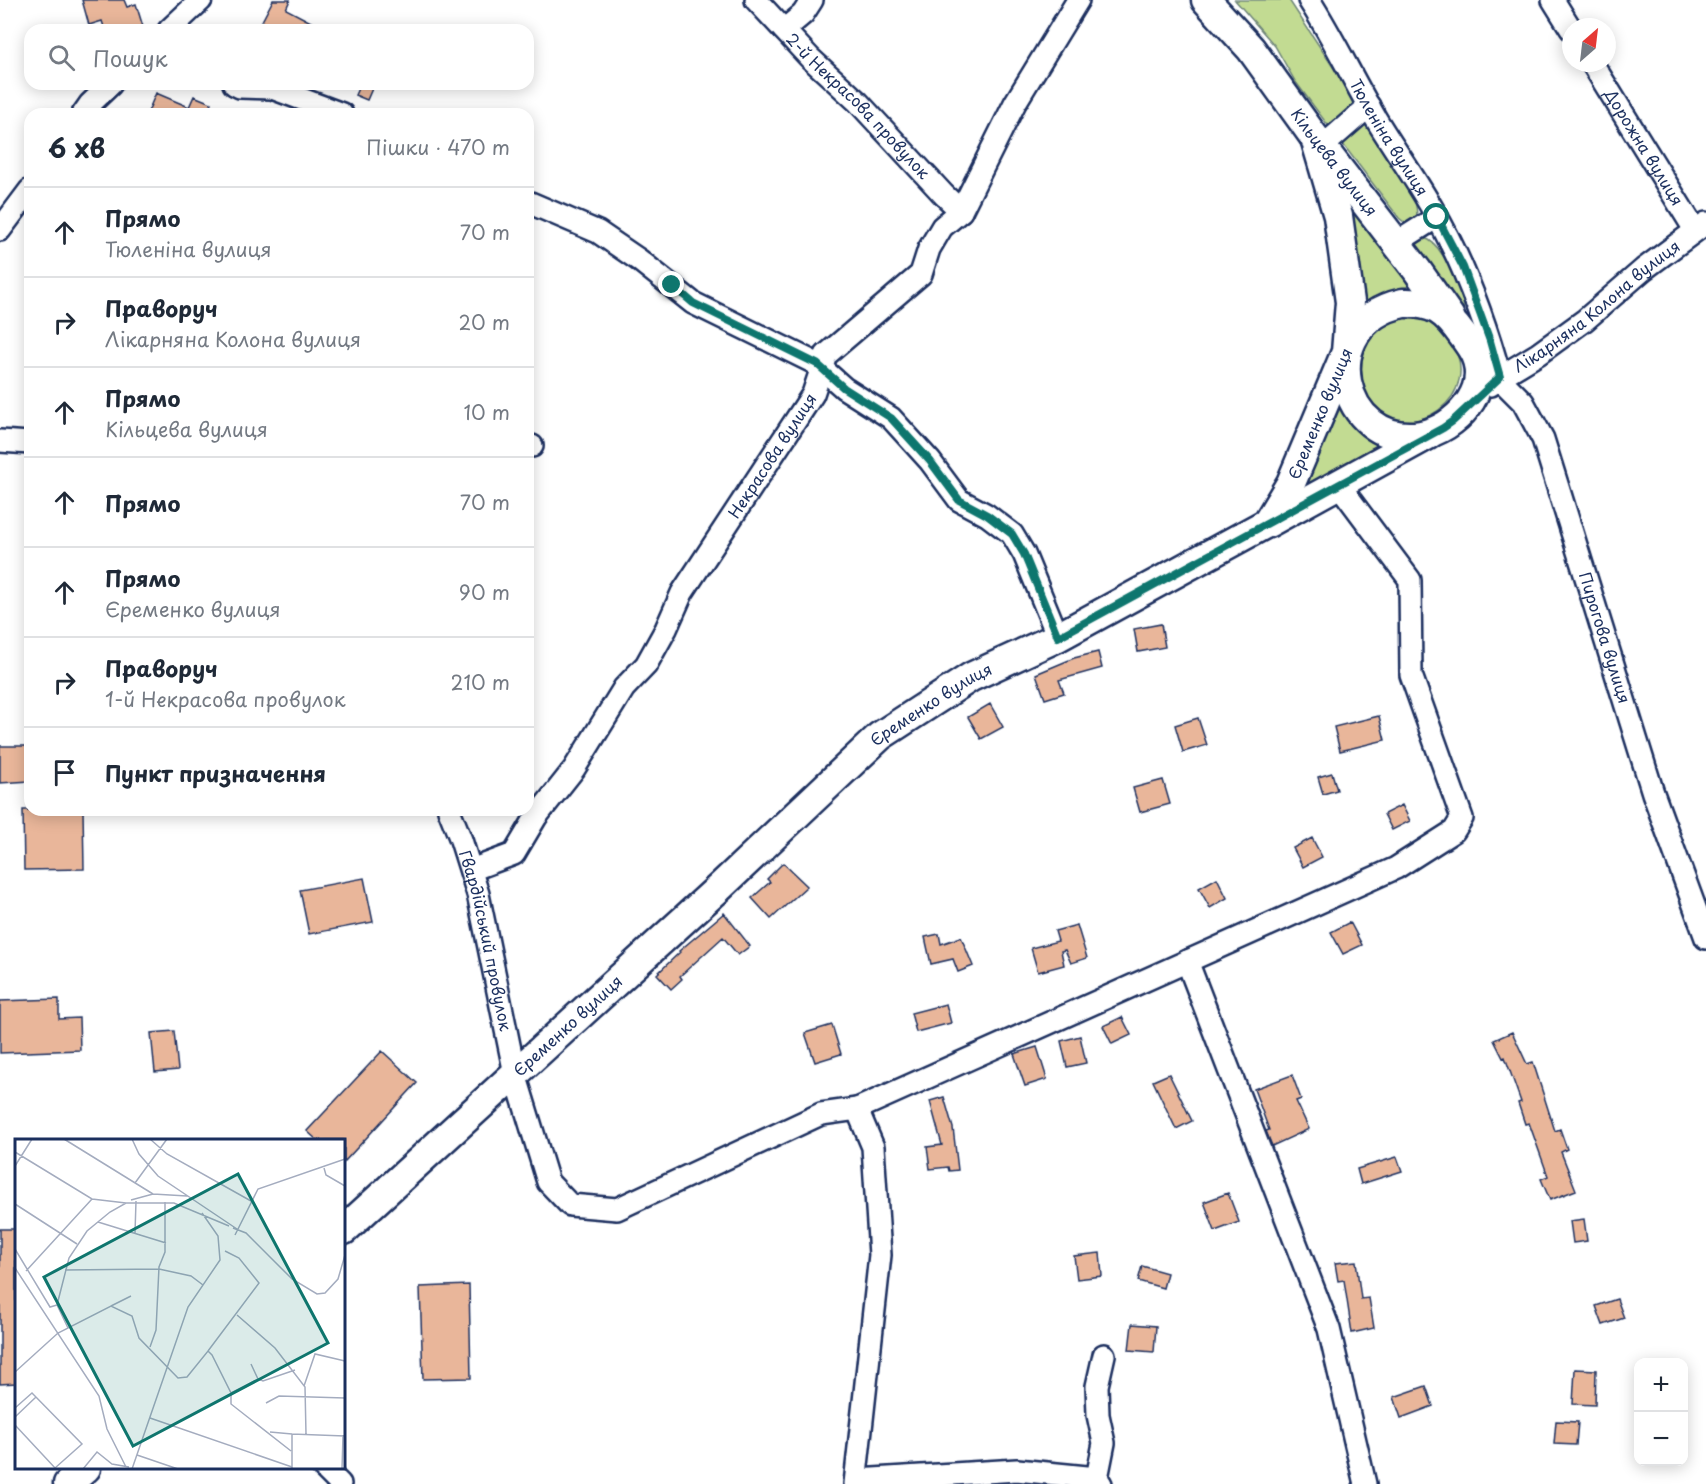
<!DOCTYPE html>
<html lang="uk">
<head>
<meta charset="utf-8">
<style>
	:root { --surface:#fff; --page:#f6f6f7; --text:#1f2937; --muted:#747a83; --line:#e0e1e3 }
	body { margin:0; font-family:"Playpen Sans",sans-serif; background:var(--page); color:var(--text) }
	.controls { position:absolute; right:18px; bottom:18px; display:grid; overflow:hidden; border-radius:12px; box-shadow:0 3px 15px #0003 }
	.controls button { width:54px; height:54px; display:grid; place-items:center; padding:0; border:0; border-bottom:2px solid var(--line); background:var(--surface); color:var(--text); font:30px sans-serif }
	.compass { position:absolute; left:1562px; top:18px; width:54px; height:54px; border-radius:50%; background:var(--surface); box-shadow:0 3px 15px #0003; rotate:28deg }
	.stop { position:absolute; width:18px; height:18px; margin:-14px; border:4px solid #0f766e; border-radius:50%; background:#fff }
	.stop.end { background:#0f766e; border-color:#fff; box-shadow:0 2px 6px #0008 }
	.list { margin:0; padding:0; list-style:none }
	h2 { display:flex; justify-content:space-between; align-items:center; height:78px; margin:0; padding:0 24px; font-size:26px }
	h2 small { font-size:20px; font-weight:400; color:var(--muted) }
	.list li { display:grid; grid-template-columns:39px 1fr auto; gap:18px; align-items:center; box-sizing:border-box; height:90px; padding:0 24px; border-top:2px solid var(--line) }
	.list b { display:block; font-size:22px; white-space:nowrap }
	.list p { margin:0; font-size:20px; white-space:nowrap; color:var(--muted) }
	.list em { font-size:20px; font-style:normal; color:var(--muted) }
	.icon { flex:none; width:33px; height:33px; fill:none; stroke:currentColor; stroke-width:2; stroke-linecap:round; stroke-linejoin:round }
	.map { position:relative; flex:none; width:1706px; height:1484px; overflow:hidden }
	.search { position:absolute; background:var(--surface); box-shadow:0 3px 15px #0003; left:24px; top:24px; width:510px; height:66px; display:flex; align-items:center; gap:15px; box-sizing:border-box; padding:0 21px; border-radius:18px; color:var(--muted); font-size:22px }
	.panel { position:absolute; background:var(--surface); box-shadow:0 3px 15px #0003; left:24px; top:108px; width:510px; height:708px; border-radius:18px }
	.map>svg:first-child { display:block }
	.green { fill:#c2db92; stroke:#6e8578; stroke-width:1.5 }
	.building { fill:#e9b69a; stroke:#1b2f5e; stroke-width:1.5 }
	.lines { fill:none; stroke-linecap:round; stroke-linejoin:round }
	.street-casing { stroke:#1b2f5e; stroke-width:26 }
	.secondary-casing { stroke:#1b2f5e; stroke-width:33 }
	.street { stroke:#fff; stroke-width:21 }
	.secondary { stroke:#fff; stroke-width:28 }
	.route { stroke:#0f766e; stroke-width:8 }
	.labels { text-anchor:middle; stroke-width:4.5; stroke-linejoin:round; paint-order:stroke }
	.street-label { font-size:16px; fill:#1b2f5e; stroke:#fff }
	.inset-road { fill:none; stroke:#a4acbf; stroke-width:1.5 }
	.view { fill:#0f766e; fill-opacity:0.15; stroke:#0f766e; stroke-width:3 }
	.inset-edge { fill:none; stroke:#1b2f5e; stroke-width:3 }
</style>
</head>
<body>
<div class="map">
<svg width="1706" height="1484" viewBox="0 0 1706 1484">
	<rect width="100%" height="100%" fill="#fff"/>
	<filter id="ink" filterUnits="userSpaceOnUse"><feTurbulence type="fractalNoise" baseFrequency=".0167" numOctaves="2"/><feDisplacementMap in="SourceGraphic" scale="12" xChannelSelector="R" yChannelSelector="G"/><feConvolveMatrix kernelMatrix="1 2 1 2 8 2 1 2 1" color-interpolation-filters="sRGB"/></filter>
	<g filter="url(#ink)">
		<path class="green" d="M 1235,0 L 1289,0 L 1352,96 L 1353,107 L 1330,128 L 1295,81 L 1275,46 Z
			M 1361,120 L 1370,127 L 1415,202 C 1418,214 1418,219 1410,227 L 1399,218 L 1339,139 Z
			M 1349,202 L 1419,290 L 1365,307 Z
			M 1415,236 C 1420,237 1425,238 1429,240 C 1444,249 1462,291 1464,308 L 1459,307 C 1443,286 1419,263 1415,236 Z
			M 1402,315 C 1425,317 1436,320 1449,339 C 1490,396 1407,450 1369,403 C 1363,396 1360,383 1355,374 L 1367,335 Z
			M 1342,404 L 1386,444 L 1300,491 Z"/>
		<path class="building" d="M 82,0 L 124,0 L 127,7 L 136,4 L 144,30 L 105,30 L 102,21 L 89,25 Z
			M 273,0 L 290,0 L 286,9 L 326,30 L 270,30 L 260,25 Z
			M 360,84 L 374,84 L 367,100 L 355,95 Z
			M 156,93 L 189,107 L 194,96 L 211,103 L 207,114 L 147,114 Z
			M 1161,624 L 1165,647 L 1138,652 L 1134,629 Z
			M 1098,652 L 1102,668 L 1059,680 L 1064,693 L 1045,699 L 1036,674 L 1074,658 Z
			M 990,704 L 1003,727 L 981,739 L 968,717 Z
			M 1379,716 L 1385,740 L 1340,751 L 1334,727 Z
			M 1198,718 L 1207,745 L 1183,752 L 1175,725 Z
			M 0,746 L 30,746 L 30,781 L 0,783 Z
			M 1332,773 L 1337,790 L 1323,794 L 1318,777 Z
			M 1163,780 L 1170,804 L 1140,812 L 1133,788 Z
			M 1402,805 L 1410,821 L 1392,830 L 1384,814 Z
			M 23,810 L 83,810 L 84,869 L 24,870 Z
			M 1312,838 L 1322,857 L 1303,867 L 1293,848 Z
			M 783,863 L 807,886 L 771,919 L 752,898 L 770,882 L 767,879 Z
			M 364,878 L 373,922 L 309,934 L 300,890 Z
			M 1217,878 L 1227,898 L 1210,908 L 1199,888 Z
			M 724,913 L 750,946 L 738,955 L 723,937 L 680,976 L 682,979 L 671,989 L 657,974 L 680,952 L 679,951 Z
			M 1350,922 L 1362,945 L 1343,954 L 1331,932 Z
			M 1077,925 L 1087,958 L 1071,963 L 1065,950 L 1061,951 L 1064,965 L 1038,972 L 1031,948 L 1058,941 L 1055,931 Z
			M 939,934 L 941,944 L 961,937 L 973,966 L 958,972 L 953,959 L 931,964 L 925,937 Z
			M 59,999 L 59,1019 L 79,1018 L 80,1050 L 0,1053 L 0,1001 Z
			M 946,1004 L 951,1023 L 916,1032 L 911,1013 Z
			M 1122,1017 L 1131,1035 L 1112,1044 L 1103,1026 Z
			M 832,1025 L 841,1054 L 815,1062 L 805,1033 Z
			M 174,1031 L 178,1070 L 155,1072 L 151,1033 Z
			M 1512,1032 L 1527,1064 L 1533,1062 L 1555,1131 L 1560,1129 L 1567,1149 L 1561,1152 L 1576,1190 L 1550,1200 L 1541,1179 L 1548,1176 L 1529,1123 L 1525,1124 L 1518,1103 L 1521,1102 L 1505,1057 L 1503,1058 L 1494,1040 Z
			M 1080,1036 L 1086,1063 L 1067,1067 L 1061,1041 Z
			M 1037,1047 L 1047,1079 L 1025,1086 L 1014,1054 Z
			M 382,1051 L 417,1083 L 344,1162 L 344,1140 L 317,1140 L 307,1131 Z
			M 1169,1074 L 1192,1121 L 1176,1129 L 1153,1081 Z
			M 1292,1075 L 1301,1099 L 1296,1101 L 1309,1129 L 1272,1146 L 1266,1131 L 1269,1130 L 1254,1089 Z
			M 944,1097 L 953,1128 L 958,1170 L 949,1171 L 948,1167 L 930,1169 L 927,1147 L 942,1145 L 930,1101 Z
			M 1397,1157 L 1402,1171 L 1361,1184 L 1357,1169 Z
			M 1228,1193 L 1239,1222 L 1215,1231 L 1204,1202 Z
			M 1584,1219 L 1587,1241 L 1573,1243 L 1570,1221 Z
			M 0,1229 L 16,1229 L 16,1383 L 0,1384 Z
			M 1100,1253 L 1102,1276 L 1077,1279 L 1074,1256 Z
			M 1356,1261 L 1361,1299 L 1369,1298 L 1374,1328 L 1352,1333 L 1344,1280 L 1338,1281 L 1335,1263 Z
			M 1142,1266 L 1167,1273 L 1163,1288 L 1138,1281 Z
			M 469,1285 L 471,1378 L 423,1379 L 420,1287 Z
			M 1617,1299 L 1624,1318 L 1603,1325 L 1596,1306 Z
			M 1132,1324 L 1156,1326 L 1154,1352 L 1129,1350 Z
			M 1575,1369 L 1596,1370 L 1595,1405 L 1573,1404 Z
			M 1426,1386 L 1433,1406 L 1401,1418 L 1394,1397 Z
			M 1556,1421 L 1578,1422 L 1576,1445 L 1554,1444 Z"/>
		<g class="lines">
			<defs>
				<g id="street">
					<path id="s1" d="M 756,0 L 810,58 L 858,102 L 944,195 L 961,211"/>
					<path id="s2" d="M 1309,0 C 1334,39 1353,80 1376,119 C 1394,149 1415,178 1432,208 C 1463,261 1484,318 1500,376"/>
					<path d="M 1553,0 L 1571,29"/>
					<path d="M 169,30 L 201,0"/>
					<path d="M 784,30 L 803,14 L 812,0"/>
					<path id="s3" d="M 1592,63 L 1695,230"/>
					<path d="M 234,84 L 240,87 L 272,88 L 342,114"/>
					<path d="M 83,114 L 90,104 L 111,84"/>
					<path d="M 1322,147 L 1369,106"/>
					<path d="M 528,202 L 598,232 L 639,260 L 693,303 L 817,364 L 844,388 L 891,418 L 930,461 L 959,500 L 987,515 L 1012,534 L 1024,554 L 1058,637"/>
					<path d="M 0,230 L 30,190"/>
					<path d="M 1396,243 L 1437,217"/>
					<path id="s4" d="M 1475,354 L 1523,402 L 1543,439 L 1653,793 L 1706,938"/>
					<path id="s5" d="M 1491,385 L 1500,377 L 1538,354 L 1585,320 L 1644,269 L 1706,223"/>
					<path d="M 0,441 L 30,443"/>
					<path d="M 528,446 L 532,446"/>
					<path id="s6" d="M 449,810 L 461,840 L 478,894 L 515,1074 L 548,1182 L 570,1205 L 617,1209 L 821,1114 L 857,1109 L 873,1147 L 880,1255 L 855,1484"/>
					<path id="s7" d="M 471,870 L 514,854 L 536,817 L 574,769 L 624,688 L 646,665 L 666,629 L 682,593 L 813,394 L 826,355 L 921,274 L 929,249 L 942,227 L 961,211 L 1015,103 L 1078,0"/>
					<path d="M 1187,961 L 1329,1329 L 1365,1484"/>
					<path d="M 857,1109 L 1396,868 L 1454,831 L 1462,818 L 1411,675 L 1410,580 L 1339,485"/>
					<path d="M 324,1468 L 340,1484"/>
					<path d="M 857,1480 L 1017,1470 L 1097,1478"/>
					<path d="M 1101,1484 L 1097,1478 L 1104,1443 L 1098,1415 L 1097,1386 L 1104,1355"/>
				</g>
				<g id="secondary">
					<path id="s8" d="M 1206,0 L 1251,49 L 1315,138 L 1417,270 L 1450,317"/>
					<path d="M 1403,303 C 1434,302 1445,311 1463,336 C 1467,342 1472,348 1475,355 C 1491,391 1455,429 1421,435 C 1341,449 1310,324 1403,303 Z"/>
					<path d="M 1268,523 L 1428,435"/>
					<path id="s9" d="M 344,1230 L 721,886 L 880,736 L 971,677 L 1058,637 L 1267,523 L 1291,483 L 1346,352 L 1350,302 L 1338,216 L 1315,138"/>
					<path d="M 68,1484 L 86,1468"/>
				</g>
			</defs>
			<use href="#street" class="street-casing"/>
			<use href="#secondary" class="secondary-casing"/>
			<use href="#street" class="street"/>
			<use href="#secondary" class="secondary"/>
		</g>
	</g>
	<g class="lines" filter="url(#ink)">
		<path class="route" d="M 672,285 L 693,303 L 817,364 L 844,388 L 891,418 L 930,461 L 959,500 L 987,515 L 1012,534 L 1024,554 L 1058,637 L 1443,428 L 1453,421 L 1500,377 L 1490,341 L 1463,267 L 1437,217"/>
	</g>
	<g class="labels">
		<g class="street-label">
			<text dy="6" stroke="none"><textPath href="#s1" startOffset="147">2-й Некрасова провулок</textPath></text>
			<text dy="6" stroke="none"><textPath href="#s2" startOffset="159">Тюленіна вулиця</textPath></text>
			<text dy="6" stroke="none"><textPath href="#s3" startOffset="99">Дорожна вулиця</textPath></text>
			<text dy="6" stroke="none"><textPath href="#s8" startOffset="207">Кільцева вулиця</textPath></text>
			<text dy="6" stroke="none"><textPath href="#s5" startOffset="132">Лікарняна Колона вулиця</textPath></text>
			<text dy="6" stroke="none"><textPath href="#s9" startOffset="1293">Єременко вулиця</textPath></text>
			<text dy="6" stroke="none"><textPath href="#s7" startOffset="522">Некрасова вулиця</textPath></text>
			<text dy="6" stroke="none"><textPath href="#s4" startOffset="318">Пирогова вулиця</textPath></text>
			<text dy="6" stroke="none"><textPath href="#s9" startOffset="789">Єременко вулиця</textPath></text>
			<text dy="6" stroke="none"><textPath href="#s6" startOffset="136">Гвардійський провулок</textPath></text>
			<text dy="6" stroke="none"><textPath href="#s9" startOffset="303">Єременко вулиця</textPath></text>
		</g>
	</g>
	<g transform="translate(15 1139)">
		<rect width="330" height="330" fill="#fff"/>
		<path class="inset-road" d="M 49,0 L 138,55M 117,0 L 124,15 L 143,37 L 222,90M 135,0 L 152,15 L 236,62M 0,13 L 77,60 L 111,64M 0,27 L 17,0M 309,29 L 311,36 L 330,47M 120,44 L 152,0M 116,61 L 138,55 L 172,57M 0,65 L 62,105M 83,83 L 151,104M 218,89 L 231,94 L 277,140 L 302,155 L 310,154 L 323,140 L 330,116M 120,94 L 121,62M 220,96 L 243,50 L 330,20M 0,110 L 35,168 L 42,166M 0,129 L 84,257 L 92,290 L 111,328M 50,131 L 144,130 L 176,137 L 188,146M 11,132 L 77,60M 96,167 L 116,157M 222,176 L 260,209 L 290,248 L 291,295M 53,189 L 42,166 L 54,119 L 72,92 L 95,73 L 111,64 L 159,64 L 214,87M 135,208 L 141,191 L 144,128 L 150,113 L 150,63M 193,212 L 244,144 L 224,119 L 210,112M 236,225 L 243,240 L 248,242 L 280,231M 0,233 L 43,194 L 96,167 L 117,177 L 124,199 L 163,239 L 172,238 L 193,212 L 197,216 L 216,254 L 216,265 L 276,312M 289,247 L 300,215 L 330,222M 216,254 L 243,240M 251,264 L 264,257 L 330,259M 0,269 L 17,254 L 67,305 L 40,329M 0,278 L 21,258M 135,279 L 277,328M 0,286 L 41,330M 255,293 L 277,295M 122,316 L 163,330M 277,329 L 277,295 L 330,297M 68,330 L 82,313 L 97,325 L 114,328M 117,330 L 173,168 L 205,121 L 203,97 L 187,74M 327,330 L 328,296"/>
		<path class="view" d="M 223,35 L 313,204 L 118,307 L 29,138 Z"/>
		<rect width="330" height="330" class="inset-edge"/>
	</g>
</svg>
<div class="controls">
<button>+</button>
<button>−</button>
</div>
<svg class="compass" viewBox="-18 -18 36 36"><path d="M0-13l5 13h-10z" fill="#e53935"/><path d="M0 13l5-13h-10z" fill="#747a83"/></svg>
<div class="stop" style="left:1437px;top:217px"></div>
<div class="stop end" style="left:672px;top:285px"></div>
<div class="search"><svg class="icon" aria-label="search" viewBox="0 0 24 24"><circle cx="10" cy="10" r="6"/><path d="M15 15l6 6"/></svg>Пошук</div>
<section class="panel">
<h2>6 хв<small>Пішки · 470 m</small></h2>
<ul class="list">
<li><svg class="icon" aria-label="ahead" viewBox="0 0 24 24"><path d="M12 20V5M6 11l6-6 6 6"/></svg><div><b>Прямо</b><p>Тюленіна вулиця</p></div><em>70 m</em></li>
<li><svg class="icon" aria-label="right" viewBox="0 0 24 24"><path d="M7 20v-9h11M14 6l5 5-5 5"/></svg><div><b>Праворуч</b><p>Лікарняна Колона вулиця</p></div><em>20 m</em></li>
<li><svg class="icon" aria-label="ahead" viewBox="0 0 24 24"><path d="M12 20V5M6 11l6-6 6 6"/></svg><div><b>Прямо</b><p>Кільцева вулиця</p></div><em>10 m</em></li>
<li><svg class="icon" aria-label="ahead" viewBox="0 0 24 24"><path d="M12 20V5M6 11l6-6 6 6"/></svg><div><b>Прямо</b></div><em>70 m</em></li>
<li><svg class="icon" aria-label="ahead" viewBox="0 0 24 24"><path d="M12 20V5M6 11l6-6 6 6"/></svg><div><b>Прямо</b><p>Єременко вулиця</p></div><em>90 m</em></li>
<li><svg class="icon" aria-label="right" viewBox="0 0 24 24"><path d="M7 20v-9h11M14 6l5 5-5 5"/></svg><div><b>Праворуч</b><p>1-й Некрасова провулок</p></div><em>210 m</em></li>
<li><svg class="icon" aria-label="arrive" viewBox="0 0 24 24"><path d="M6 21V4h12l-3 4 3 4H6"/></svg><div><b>Пункт призначення</b></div></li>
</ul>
</section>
</div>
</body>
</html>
